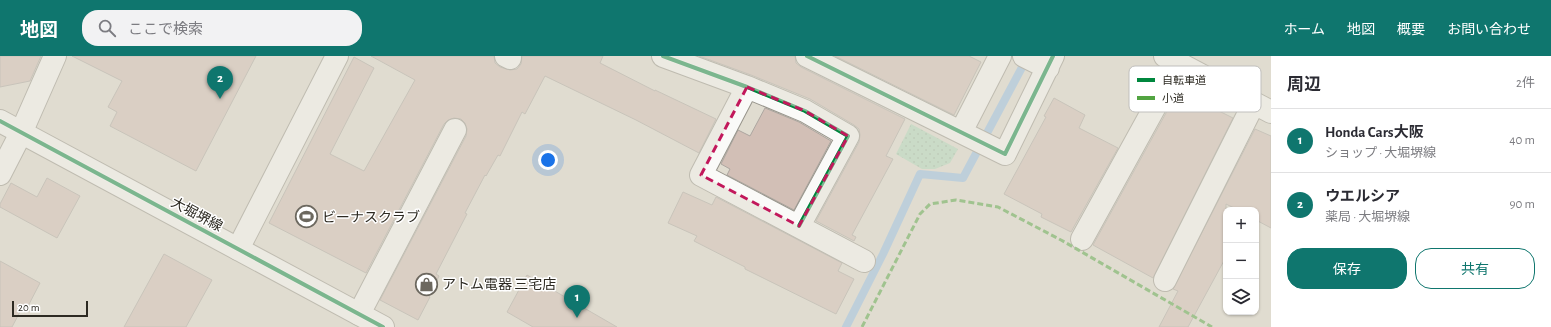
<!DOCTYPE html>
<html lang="ja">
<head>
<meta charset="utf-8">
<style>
	:root { --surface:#fff; --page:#f2f2f3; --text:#2b2b33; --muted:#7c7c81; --line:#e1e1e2; --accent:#0f766e }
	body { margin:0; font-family:"Alegreya Sans","Noto Sans JP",sans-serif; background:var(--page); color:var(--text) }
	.controls { position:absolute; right:12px; bottom:12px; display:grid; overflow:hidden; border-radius:8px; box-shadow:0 1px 3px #0004 }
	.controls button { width:36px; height:36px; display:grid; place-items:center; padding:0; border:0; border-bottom:1px solid var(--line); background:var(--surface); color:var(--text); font:20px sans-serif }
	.scale { position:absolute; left:12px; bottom:10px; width:76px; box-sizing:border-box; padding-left:4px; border:2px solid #2d2a22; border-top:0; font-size:11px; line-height:14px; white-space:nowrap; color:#2d2a22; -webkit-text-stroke:3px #fff; paint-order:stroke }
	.you { position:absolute; left:548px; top:104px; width:14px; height:14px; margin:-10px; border:3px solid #fff; border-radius:50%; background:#1a73e8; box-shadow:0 0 0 6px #1a73e833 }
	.badge { display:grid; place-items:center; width:26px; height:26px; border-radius:50%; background:var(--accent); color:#fff; font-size:13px; font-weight:700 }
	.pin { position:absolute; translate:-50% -33px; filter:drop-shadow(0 1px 2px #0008) }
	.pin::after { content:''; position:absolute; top:21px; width:14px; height:12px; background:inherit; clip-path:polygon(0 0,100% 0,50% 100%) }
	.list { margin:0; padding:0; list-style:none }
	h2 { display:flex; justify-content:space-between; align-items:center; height:52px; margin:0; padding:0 16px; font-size:17px }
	h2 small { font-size:13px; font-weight:400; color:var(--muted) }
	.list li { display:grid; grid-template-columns:26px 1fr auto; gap:12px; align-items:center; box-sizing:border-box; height:64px; padding:0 16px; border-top:1px solid var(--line) }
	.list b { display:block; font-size:15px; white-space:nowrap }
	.list p { margin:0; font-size:13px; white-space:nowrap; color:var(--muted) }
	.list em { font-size:13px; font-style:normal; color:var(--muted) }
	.actions { display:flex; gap:8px; padding:12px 16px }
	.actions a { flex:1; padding:9px 0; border:1px solid var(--accent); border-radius:16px; text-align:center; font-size:14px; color:var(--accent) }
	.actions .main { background:var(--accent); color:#fff }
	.icon { flex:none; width:22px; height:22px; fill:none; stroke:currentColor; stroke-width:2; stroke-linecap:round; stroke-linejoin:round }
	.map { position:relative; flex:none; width:1271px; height:271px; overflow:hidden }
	header { display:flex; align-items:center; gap:24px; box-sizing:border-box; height:56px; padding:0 20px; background:var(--accent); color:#fff }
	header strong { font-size:19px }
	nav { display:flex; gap:22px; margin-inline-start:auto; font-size:14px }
	.search { width:280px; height:36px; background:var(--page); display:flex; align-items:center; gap:10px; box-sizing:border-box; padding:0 14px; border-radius:16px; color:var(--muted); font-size:15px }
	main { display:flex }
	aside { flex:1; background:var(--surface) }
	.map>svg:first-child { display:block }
	.park { fill:url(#park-dots) }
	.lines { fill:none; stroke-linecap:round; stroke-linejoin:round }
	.stream { stroke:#96bfe7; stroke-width:8 }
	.building { fill:#d2bfb6; stroke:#aca6a0 }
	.street-casing { stroke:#97948b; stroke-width:24 }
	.secondary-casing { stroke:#97948b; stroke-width:24 }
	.street { stroke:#fafaf8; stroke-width:22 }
	.secondary { stroke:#fafaf8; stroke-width:22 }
	.quiet { stroke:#52a441; stroke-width:3; stroke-dasharray:6 3; stroke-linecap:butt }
	.cycleway-casing { stroke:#fff; stroke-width:6 }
	.cycleway { stroke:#00873e; stroke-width:4 }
	.marked { fill:none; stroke:#c2185b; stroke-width:3; stroke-dasharray:8 5; stroke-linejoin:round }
	.labels { text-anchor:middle; stroke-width:3; stroke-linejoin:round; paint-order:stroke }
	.street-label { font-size:14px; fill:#2d2a22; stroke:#fff }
	.poi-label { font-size:14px; fill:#2d2a22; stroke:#fff; text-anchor:start }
	.key { fill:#fff; stroke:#c0bfbd; stroke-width:1 }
	.key-label { font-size:11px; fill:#2d2a22 }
</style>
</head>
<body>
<header>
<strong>地図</strong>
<div class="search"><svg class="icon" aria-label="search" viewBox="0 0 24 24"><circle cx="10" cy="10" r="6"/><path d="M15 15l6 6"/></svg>ここで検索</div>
<nav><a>ホーム</a><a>地図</a><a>概要</a><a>お問い合わせ</a></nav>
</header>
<main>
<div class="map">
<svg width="1271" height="271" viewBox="0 0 1271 271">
	<defs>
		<pattern id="park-dots" width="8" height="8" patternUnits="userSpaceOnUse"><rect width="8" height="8" fill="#b0d9bc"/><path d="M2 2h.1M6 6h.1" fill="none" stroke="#98baa1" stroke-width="1.8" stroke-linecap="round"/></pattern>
	</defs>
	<rect width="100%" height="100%" fill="#e0dcd0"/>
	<path class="park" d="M 911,68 L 958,93 L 950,107 L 935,113 L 922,113 L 896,98 Z"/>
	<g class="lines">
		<path class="stream" d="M 846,271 L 883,198 L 920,118 L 963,122 L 1027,2"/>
	</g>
	<path class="building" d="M 0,0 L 41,0 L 30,25 L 0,31 Z
		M 72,0 L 256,0 L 196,115 L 110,70 L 117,56 L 108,51 L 122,25 Z
		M 371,0 L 494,0 L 495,7 L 500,11 L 510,14 L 517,13 L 521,8 L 522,0 L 603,0 L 600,7 L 655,35 L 655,34 L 716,63 L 699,97 L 636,64 L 545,20 L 525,58 L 522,56 L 500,100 L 498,99 L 486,120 L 485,119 L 465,157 L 467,158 L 436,218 L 439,220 L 429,241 L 430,241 L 418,264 L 380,244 L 466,80 L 467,73 L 465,67 L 461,63 L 454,62 L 448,64 L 444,68 L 366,217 L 269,167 L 354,1 L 374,12 L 330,98 L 364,115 L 415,24 Z
		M 699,0 L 795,0 L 796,7 L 801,11 L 905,63 L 886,100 L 893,103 L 852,179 L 856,181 L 854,185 L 816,165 L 859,86 L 860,79 L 859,73 L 854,69 L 810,43 L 751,19 Z
		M 835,0 L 969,0 L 981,6 L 954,59 Z
		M 1176,39 L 1205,54 L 1207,49 L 1233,62 L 1153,222 L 1093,189 Z
		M 1054,42 L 1085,59 L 1079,72 L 1118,92 L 1071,176 L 1041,161 L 1042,158 L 1004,138 L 1046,61 L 1044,60 Z
		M 765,52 L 799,66 L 831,85 L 794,154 L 727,119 L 730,113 L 721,108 L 738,74 L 750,80 Z
		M 1255,73 L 1271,80 L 1271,172 L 1256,164 L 1256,154 L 1238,154 L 1226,148 L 1226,201 L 1188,271 L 1159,271 L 1178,235 L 1173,233 Z
		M 47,122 L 80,140 L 57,182 L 0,151 L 0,148 L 11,127 L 37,141 Z
		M 683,136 L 712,149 L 716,141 L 842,207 L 838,215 L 854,223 L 836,258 L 745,213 L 745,211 L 694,185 L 697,180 L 668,167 Z
		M 164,198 L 212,224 L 186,271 L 124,271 Z
		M 0,205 L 40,227 L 26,254 L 22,252 L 12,271 L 0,271 Z
		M 527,219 L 617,271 L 533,271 L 507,256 Z"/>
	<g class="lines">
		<defs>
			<path id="street" d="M 506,0 L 510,2
				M 663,0 L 747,31 L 805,55 L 848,80 L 799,170
				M 807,0 L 1005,98 L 1053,0
				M 1024,0 L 1048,12
				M 1165,0 L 1271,56
				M 747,31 L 701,119 L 864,205
				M 961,76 L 1000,0
				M 0,118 L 21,77 L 55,0
				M 1082,183 L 1179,7
				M 238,193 L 337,0
				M 1165,224 L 1254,47
				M 359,258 L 455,74"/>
			<path id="secondary" d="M 0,65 L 383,271"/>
		</defs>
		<use href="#street" class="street-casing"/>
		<use href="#secondary" class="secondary-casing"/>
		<use href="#street" class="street"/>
		<use href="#secondary" class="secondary"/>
		<path class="quiet" d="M 862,271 L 920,158 L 930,148 L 956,144 L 998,151 L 1061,184 L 1212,271"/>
		<defs>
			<path id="cycleway" d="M 663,0 L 747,31 L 805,55 L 848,80 L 799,170
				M 807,0 L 1005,98 L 1053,0
				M 0,65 L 383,271"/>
		</defs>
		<use href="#cycleway" class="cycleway-casing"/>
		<use href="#cycleway" class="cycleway"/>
	</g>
	<path d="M0 0H1271V271H0ZM 747,31 L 805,55 L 848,80 L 799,170 L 701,119 Z" fill="#e0dcd0" fill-opacity=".55" fill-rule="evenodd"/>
	<path class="marked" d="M 747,31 L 805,55 L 848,80 L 799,170 L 701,119 Z"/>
	<defs>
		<symbol id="stadium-ring" viewBox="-11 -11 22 22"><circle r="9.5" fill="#fff" stroke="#6c685f" stroke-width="1.5"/><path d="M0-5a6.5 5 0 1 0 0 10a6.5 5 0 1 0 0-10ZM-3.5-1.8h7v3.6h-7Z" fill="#6c685f"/></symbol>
		<symbol id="shop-ring" viewBox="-11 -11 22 22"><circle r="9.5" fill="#fff" stroke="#6c685f" stroke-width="1.5"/><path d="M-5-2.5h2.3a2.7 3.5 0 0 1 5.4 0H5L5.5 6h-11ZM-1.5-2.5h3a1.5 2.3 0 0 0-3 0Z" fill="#6c685f"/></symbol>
	</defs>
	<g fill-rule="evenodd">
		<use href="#stadium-ring" x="294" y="148" width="25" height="25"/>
		<use href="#shop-ring" x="414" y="216" width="25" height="25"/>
	</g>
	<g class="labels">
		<g class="street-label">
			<text transform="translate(197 158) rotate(28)" y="5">大堀堺線</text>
		</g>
		<g class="poi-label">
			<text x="322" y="166">ビーナスクラブ</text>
			<text x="442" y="233">アトム電器 三宅店</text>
		</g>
	</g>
	<rect x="1129" y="10" width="132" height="46" rx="6" class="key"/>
	<rect x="1137" y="22" width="18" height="4" fill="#00873e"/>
	<rect x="1137" y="40" width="18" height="4" fill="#52a441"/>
	<g class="key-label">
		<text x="1162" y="28">自転車道</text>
		<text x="1162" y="46">小道</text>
	</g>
</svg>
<div class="controls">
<button>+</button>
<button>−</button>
<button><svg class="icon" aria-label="layers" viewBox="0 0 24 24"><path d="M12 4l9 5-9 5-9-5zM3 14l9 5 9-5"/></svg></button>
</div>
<div class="scale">20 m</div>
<div class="you"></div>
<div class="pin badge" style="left:577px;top:262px">1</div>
<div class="pin badge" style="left:220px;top:43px">2</div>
</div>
<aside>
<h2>周辺<small>2件</small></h2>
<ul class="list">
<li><span class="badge">1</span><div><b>Honda Cars大阪</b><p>ショップ · 大堀堺線</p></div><em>40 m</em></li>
<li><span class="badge">2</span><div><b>ウエルシア</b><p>薬局 · 大堀堺線</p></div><em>90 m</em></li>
</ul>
<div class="actions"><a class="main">保存</a><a>共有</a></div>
</aside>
</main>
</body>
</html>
